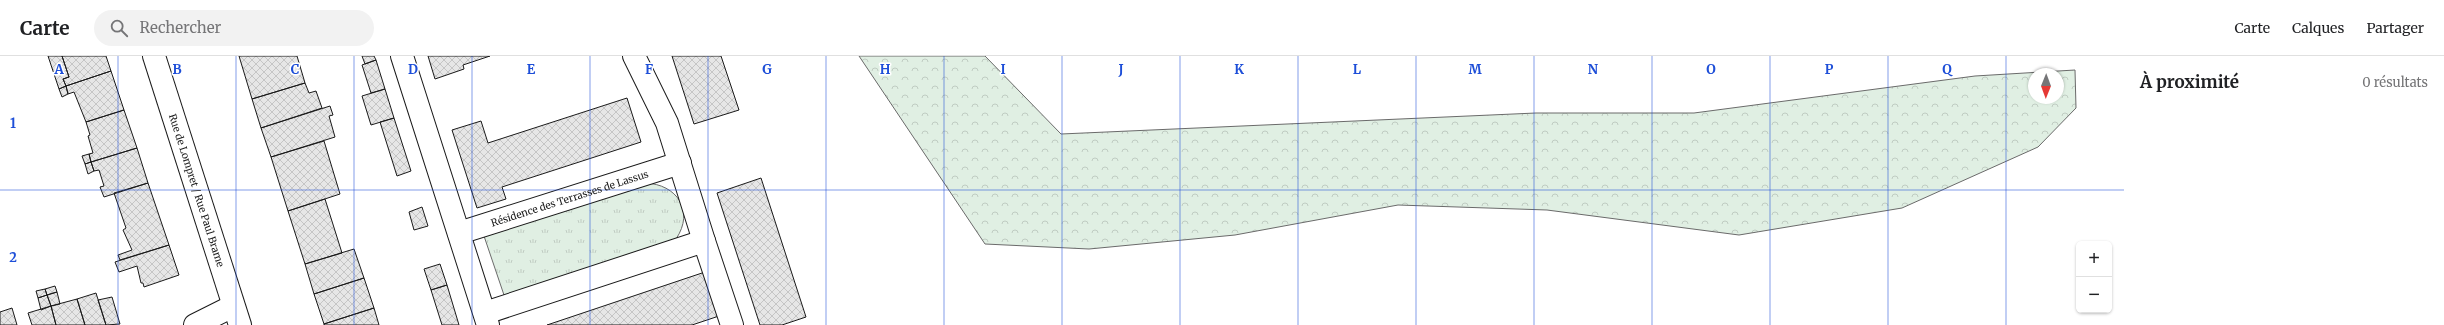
<!DOCTYPE html>
<html lang="fr">
<head>
<meta charset="utf-8">
<style>
	:root { --surface:#fff; --page:#f2f2f2; --text:#202124; --muted:#757577; --line:#e0e0e0 }
	body { margin:0; font-family:Merriweather,serif; background:var(--page); color:var(--text) }
	.controls { position:absolute; right:12px; bottom:12px; display:grid; overflow:hidden; border-radius:6px; box-shadow:0 1px 3px #0004 }
	.controls button { width:36px; height:36px; display:grid; place-items:center; padding:0; border:0; border-bottom:1px solid var(--line); background:var(--surface); color:var(--text); font:20px sans-serif }
	.compass { position:absolute; left:2028px; top:12px; width:36px; height:36px; border-radius:50%; background:var(--surface); box-shadow:0 1px 3px #0004; rotate:181deg }
	.list { margin:0; padding:0; list-style:none }
	h2 { display:flex; justify-content:space-between; align-items:center; height:52px; margin:0; padding:0 16px; font-size:17px }
	h2 small { font-size:13px; font-weight:400; color:var(--muted) }
	.icon { flex:none; width:22px; height:22px; fill:none; stroke:currentColor; stroke-width:2; stroke-linecap:round; stroke-linejoin:round }
	.map { position:relative; flex:none; width:2124px; height:269px; overflow:hidden }
	header { display:flex; align-items:center; gap:24px; box-sizing:border-box; height:56px; padding:0 20px; background:var(--surface); border-bottom:1px solid var(--line) }
	header strong { font-size:19px }
	nav { display:flex; gap:22px; margin-inline-start:auto; font-size:14px }
	.search { width:280px; height:36px; background:var(--page); display:flex; align-items:center; gap:10px; box-sizing:border-box; padding:0 14px; border-radius:22px; color:var(--muted); font-size:15px }
	main { display:flex }
	aside { flex:1; background:var(--surface) }
	.map>svg:first-child { display:block }
	.grass { fill:url(#grass-tufts); stroke:#6a6a6a }
	.forest { fill:url(#forest-crowns); stroke:#6a6a6a; fill-rule:evenodd }
	.building { fill:url(#building-cross-hatch); stroke:#1a1a1a }
	.lines { fill:none; stroke-linecap:round; stroke-linejoin:round }
	.minor-casing { stroke:#1a1a1a; stroke-width:24 }
	.minor { stroke:#fff; stroke-width:22 }
	.grid { fill:none; stroke:#1d4ed8; stroke-width:1; stroke-opacity:0.55 }
	.labels { text-anchor:middle; stroke-width:3; stroke-linejoin:round; paint-order:stroke }
	.street-label { font-size:10px; fill:#1a1a1a; stroke:#fff }
	.grid-label { font-size:13px; text-anchor:middle; font-weight:bold; fill:#1d4ed8; stroke:#fff; stroke-width:3; stroke-linejoin:round; paint-order:stroke }
</style>
</head>
<body>
<header>
<strong>Carte</strong>
<div class="search"><svg class="icon" aria-label="search" viewBox="0 0 24 24"><circle cx="10" cy="10" r="6"/><path d="M15 15l6 6"/></svg>Rechercher</div>
<nav><a>Carte</a><a>Calques</a><a>Partager</a></nav>
</header>
<main>
<div class="map">
<svg width="2124" height="269" viewBox="0 0 2124 269">
	<defs>
		<pattern id="grass-tufts" width="24" height="20" patternUnits="userSpaceOnUse"><rect width="24" height="20" fill="#e0efe3"/><path d="M3 7l-1-3M5 7V3M7 7l1-3M15 17l-1-3M17 17v-4M19 17l1-3" fill="none" stroke="#c0ccc2"/></pattern>
		<pattern id="forest-crowns" width="20" height="18" patternUnits="userSpaceOnUse"><rect width="20" height="18" fill="#e0efe3"/><path d="M2 6a3 3 0 1 1 6 0M12 15a3 3 0 1 1 6 0" fill="none" stroke="#c0ccc2"/></pattern>
		<pattern id="building-cross-hatch" width="8" height="8" patternUnits="userSpaceOnUse"><rect width="8" height="8" fill="#e6e6e6"/><path d="M0 0l8 8M0 8l8-8" fill="none" stroke="#c5c5c5"/></pattern>
	</defs>
	<rect width="100%" height="100%" fill="#fff"/>
	<path class="grass" d="M 645,127 C 677,128 695,155 676,183 L 505,242 L 484,180 Z"/>
	<path class="forest" d="M 859,0 L 985,0 L 1061,78 L 1536,57 L 1694,57 L 1975,20 L 2075,14 L 2076,52 L 2038,91 L 1902,152 L 1739,179 L 1547,154 L 1398,149 L 1235,179 L 1089,193 L 985,188 ZM 2034,18 L 2058,18 L 2058,42 L 2034,42 Z"/>
	<path class="building" d="M 48,0 L 62,0 L 69,21 L 63,23 L 66,30 L 59,33 Z
		M 62,0 L 106,0 L 111,15 L 66,30 L 63,23 L 69,21 Z
		M 239,0 L 297,0 L 305,27 L 252,43 Z
		M 362,0 L 374,0 L 376,4 L 365,8 Z
		M 428,0 L 490,0 L 463,9 L 464,13 L 435,23 Z
		M 672,0 L 721,0 L 739,54 L 694,68 Z
		M 376,4 L 385,33 L 371,37 L 362,9 Z
		M 111,15 L 124,54 L 86,66 L 74,36 L 68,38 L 66,30 Z
		M 305,27 L 309,37 L 316,35 L 322,52 L 261,72 L 252,43 Z
		M 66,30 L 68,38 L 62,41 L 59,33 Z
		M 385,33 L 394,62 L 371,69 L 362,40 Z
		M 627,42 L 641,86 L 502,131 L 506,143 L 477,152 L 452,74 L 481,65 L 488,87 Z
		M 330,50 L 333,59 L 329,60 L 335,81 L 271,101 L 261,72 Z
		M 124,54 L 137,92 L 91,106 L 89,98 L 93,97 L 88,80 L 90,79 L 86,66 Z
		M 394,62 L 411,115 L 397,120 L 380,66 Z
		M 324,85 L 340,138 L 288,155 L 271,101 Z
		M 137,92 L 148,127 L 104,141 L 100,131 L 104,130 L 99,114 L 94,115 L 91,106 Z
		M 89,98 L 91,106 L 85,108 L 82,100 Z
		M 91,106 L 94,115 L 88,118 L 85,108 Z
		M 761,122 L 806,261 L 782,269 L 760,269 L 717,137 Z
		M 148,127 L 169,189 L 120,204 L 118,199 L 132,194 L 123,174 L 126,172 L 114,137 Z
		M 325,143 L 342,197 L 305,208 L 288,155 Z
		M 422,151 L 428,170 L 414,174 L 409,156 Z
		M 169,189 L 179,219 L 144,231 L 143,227 L 141,227 L 137,210 L 119,216 L 115,206 Z
		M 354,193 L 364,222 L 314,238 L 305,208 Z
		M 440,208 L 447,229 L 431,234 L 424,213 Z
		M 705,216 L 719,260 L 692,269 L 547,269 Z
		M 364,222 L 374,252 L 324,268 L 314,238 Z
		M 447,229 L 459,269 L 442,269 L 431,234 Z
		M 55,230 L 57,236 L 47,239 L 45,233 Z
		M 45,233 L 47,239 L 38,242 L 36,235 Z
		M 57,236 L 60,248 L 51,250 L 47,239 Z
		M 96,237 L 106,269 L 85,269 L 77,243 Z
		M 47,239 L 51,250 L 41,254 L 38,242 Z
		M 112,241 L 120,268 L 106,269 L 98,244 Z
		M 77,243 L 85,269 L 56,269 L 51,250 Z
		M 51,250 L 56,269 L 32,269 L 28,257 Z
		M 12,252 L 17,269 L 0,269 L 0,256 Z
		M 374,252 L 379,269 L 324,269 L 324,268 Z"/>
	<g class="lines">
		<defs>
			<g id="minor">
				<path id="s1" d="M 154,0 L 240,269"/>
				<path d="M 402,0 L 488,269"/>
				<path id="s2" d="M 459,177 L 680,107"/>
				<path d="M 704,185 L 732,269"/>
				<path d="M 485,257 L 704,185 L 667,67 L 634,0"/>
				<path d="M 195,269 L 233,250"/>
			</g>
		</defs>
		<use href="#minor" class="minor-casing"/>
		<use href="#minor" class="minor"/>
	</g>
	<path class="grid" d="M 118,0 L 118,269M 236,0 L 236,269M 354,0 L 354,269M 472,0 L 472,269M 590,0 L 590,269M 708,0 L 708,269M 826,0 L 826,269M 944,0 L 944,269M 1062,0 L 1062,269M 1180,0 L 1180,269M 1298,0 L 1298,269M 1416,0 L 1416,269M 1534,0 L 1534,269M 1652,0 L 1652,269M 1770,0 L 1770,269M 1888,0 L 1888,269M 2006,0 L 2006,269M 0,134 L 2124,134"/>
	<g class="labels">
		<g class="street-label">
			<text dy="4" stroke="none"><textPath href="#s1" startOffset="141">Rue de Lompret / Rue Paul Brame</textPath></text>
			<text dy="4" stroke="none"><textPath href="#s2" startOffset="116">Résidence des Terrasses de Lassus</textPath></text>
		</g>
	</g>
	<g class="grid-label">
		<text x="59" y="18">A</text>
		<text x="177" y="18">B</text>
		<text x="295" y="18">C</text>
		<text x="413" y="18">D</text>
		<text x="531" y="18">E</text>
		<text x="649" y="18">F</text>
		<text x="767" y="18">G</text>
		<text x="885" y="18">H</text>
		<text x="1003" y="18">I</text>
		<text x="1121" y="18">J</text>
		<text x="1239" y="18">K</text>
		<text x="1357" y="18">L</text>
		<text x="1475" y="18">M</text>
		<text x="1593" y="18">N</text>
		<text x="1711" y="18">O</text>
		<text x="1829" y="18">P</text>
		<text x="1947" y="18">Q</text>
		<text x="13" y="72">1</text>
		<text x="13" y="206">2</text>
	</g>
</svg>
<div class="controls">
<button>+</button>
<button>−</button>
</div>
<svg class="compass" viewBox="-18 -18 36 36"><path d="M0-13l5 13h-10z" fill="#e53935"/><path d="M0 13l5-13h-10z" fill="#757577"/></svg>
</div>
<aside>
<h2>À proximité<small>0 résultats</small></h2>
<ul class="list">
</ul>
</aside>
</main>
</body>
</html>
